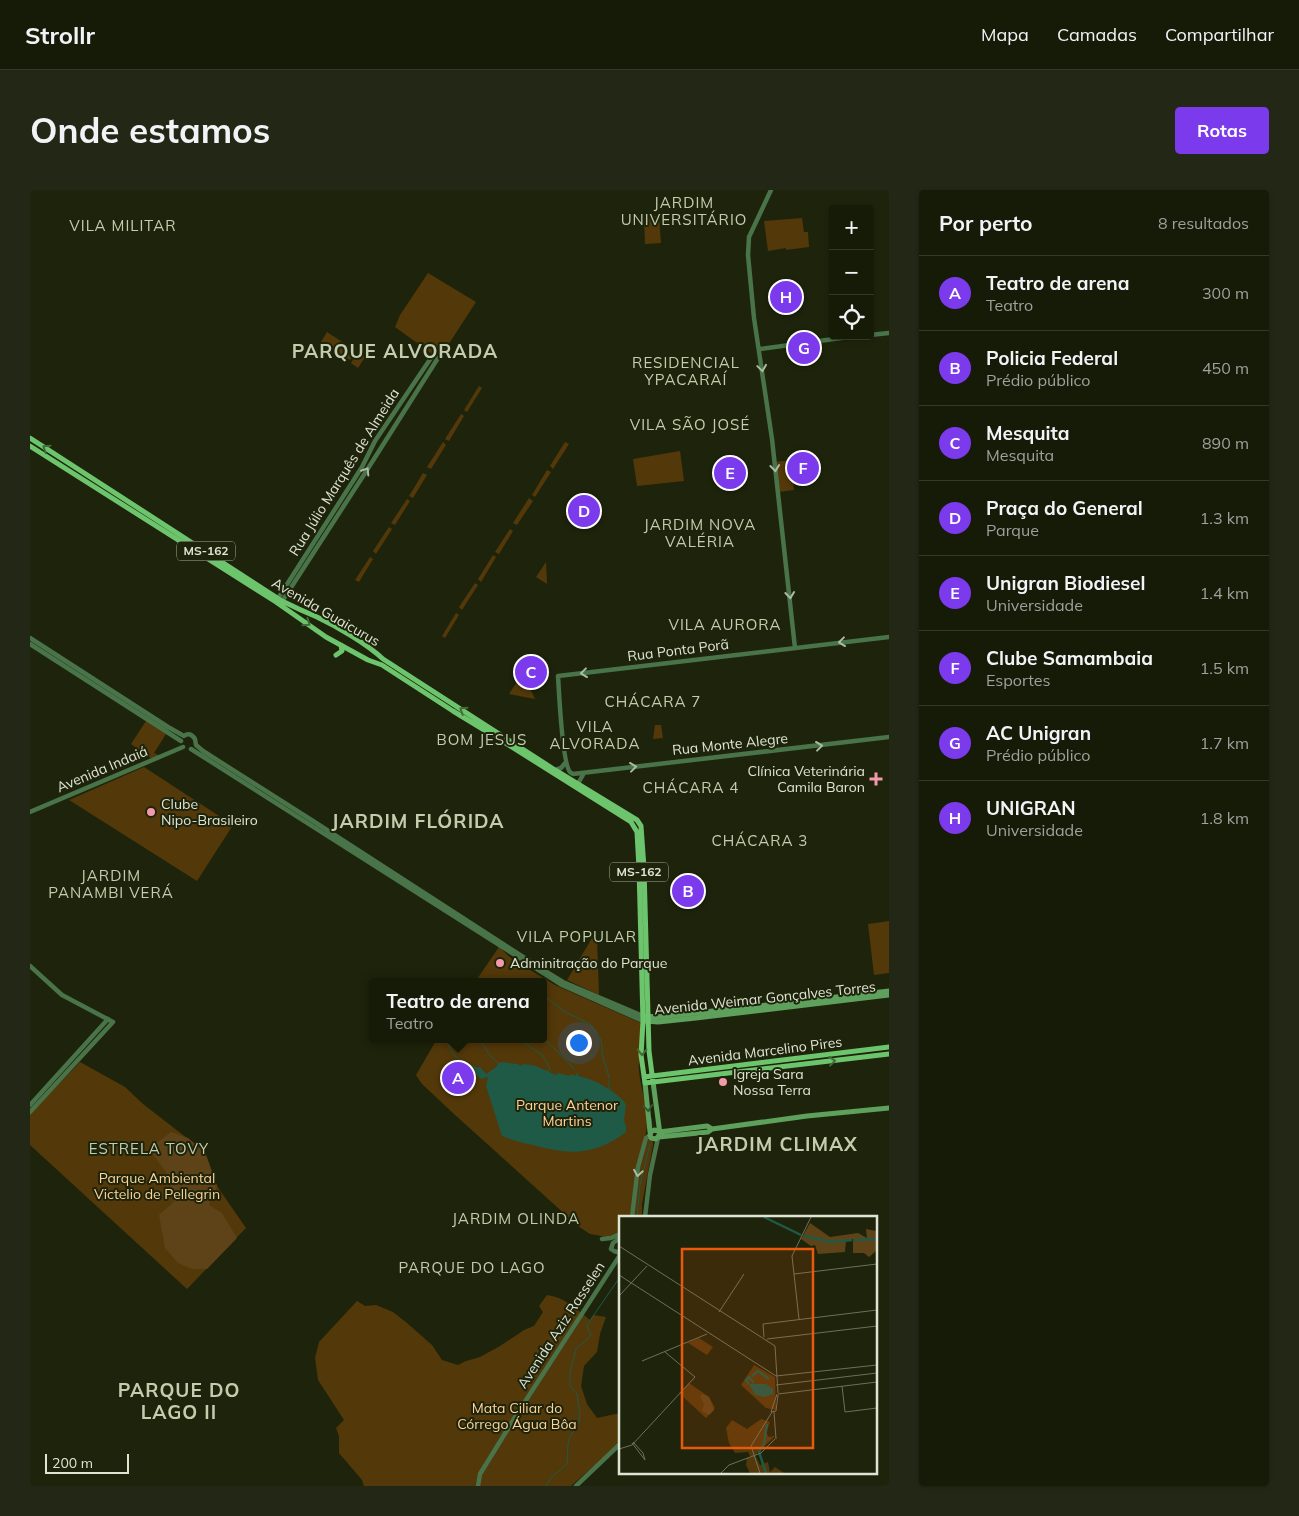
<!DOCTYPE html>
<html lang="pt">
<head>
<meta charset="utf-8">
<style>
	:root { --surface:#161b08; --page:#232816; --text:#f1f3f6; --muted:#9ea19c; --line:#353929; --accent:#7c3aed }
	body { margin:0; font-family:Mulish,sans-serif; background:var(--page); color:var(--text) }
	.controls { position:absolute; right:15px; top:15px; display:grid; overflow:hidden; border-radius:5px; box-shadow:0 1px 4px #0004 }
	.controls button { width:45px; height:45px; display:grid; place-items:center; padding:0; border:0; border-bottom:1px solid var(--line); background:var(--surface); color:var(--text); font:25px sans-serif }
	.scale { position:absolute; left:15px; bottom:12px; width:84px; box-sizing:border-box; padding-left:5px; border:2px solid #dfe4d4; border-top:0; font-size:14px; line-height:18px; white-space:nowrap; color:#dfe4d4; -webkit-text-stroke:4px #1e240b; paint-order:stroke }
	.you { position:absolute; left:548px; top:852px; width:18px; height:18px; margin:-12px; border:4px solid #fff; border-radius:50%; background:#1a73e8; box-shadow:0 0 0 8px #1a73e833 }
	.badge { display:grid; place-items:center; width:32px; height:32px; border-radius:50%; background:var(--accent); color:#fff; font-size:16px; font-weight:700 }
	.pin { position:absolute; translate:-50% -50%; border:2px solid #fff; box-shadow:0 1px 5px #0006 }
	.popup { position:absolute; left:339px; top:788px; width:178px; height:65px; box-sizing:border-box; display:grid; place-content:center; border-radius:5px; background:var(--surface); filter:drop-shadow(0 1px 4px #0005); font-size:16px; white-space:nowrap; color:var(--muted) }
	.popup b { font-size:19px; color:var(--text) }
	.popup::after { content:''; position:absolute; left:50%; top:100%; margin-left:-10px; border:10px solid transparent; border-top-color:var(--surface) }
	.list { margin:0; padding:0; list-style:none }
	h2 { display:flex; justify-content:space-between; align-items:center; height:65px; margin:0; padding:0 20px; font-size:21px }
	h2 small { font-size:16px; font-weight:400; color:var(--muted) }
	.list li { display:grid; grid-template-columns:32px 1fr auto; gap:15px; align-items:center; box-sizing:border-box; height:75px; padding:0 20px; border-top:1px solid var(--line) }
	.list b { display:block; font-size:19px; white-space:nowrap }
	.list p { margin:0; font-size:16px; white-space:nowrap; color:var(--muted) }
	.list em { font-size:16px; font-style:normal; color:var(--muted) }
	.icon { flex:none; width:28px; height:28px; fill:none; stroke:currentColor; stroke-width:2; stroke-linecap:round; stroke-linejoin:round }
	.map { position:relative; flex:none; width:859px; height:1296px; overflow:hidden; border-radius:5px }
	header { display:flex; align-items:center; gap:30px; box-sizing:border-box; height:70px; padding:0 25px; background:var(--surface); border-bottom:1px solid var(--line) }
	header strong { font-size:24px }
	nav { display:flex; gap:28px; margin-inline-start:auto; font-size:18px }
	.intro { display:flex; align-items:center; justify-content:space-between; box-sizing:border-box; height:120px; padding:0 30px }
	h1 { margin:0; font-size:35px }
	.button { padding:12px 22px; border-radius:5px; background:var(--accent); color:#fff; font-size:18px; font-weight:700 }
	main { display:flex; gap:30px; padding:0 30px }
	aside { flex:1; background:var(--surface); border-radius:5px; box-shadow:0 1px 4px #0004 }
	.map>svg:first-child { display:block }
	.green { fill:#533809 }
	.forest { fill:#5f4318 }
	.water { fill:#1f5a46 }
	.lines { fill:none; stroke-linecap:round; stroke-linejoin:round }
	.stream { stroke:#1f5a46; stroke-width:1 }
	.tertiary { stroke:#497349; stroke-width:4.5 }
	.secondary { stroke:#5da15d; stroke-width:5 }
	.primary { stroke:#6cc56d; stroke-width:5 }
	.oneway { stroke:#aabca3 }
	.oneway2 { stroke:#416c37 }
	.oneway3 { stroke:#37562c }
	.poi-dot { fill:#f29aac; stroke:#1e240b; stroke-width:2 }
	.labels { text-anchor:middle; stroke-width:4; stroke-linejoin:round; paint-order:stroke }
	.shield { fill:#1e240b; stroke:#a5aa98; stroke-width:1 }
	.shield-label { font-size:12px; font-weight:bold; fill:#dfe4d4 }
	.street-label { font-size:14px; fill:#dfe4d4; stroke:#1e240b }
	.poi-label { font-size:14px; fill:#dfe4d4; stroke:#1e240b; text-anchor:start }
	.park-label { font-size:14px; fill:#fdd298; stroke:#1e240b }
	.neighbourhood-label { font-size:15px; letter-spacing:1px; fill:#c3cdae; stroke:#1e240b }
	.district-label { font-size:19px; font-weight:bold; letter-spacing:1px; fill:#c3cdae; stroke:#1e240b }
	.inset-river { fill:none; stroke:#1f5a46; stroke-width:2.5 }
	.inset-road { fill:none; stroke:#6b715b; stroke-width:1 }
	.view { fill:#e8590c; fill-opacity:0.15; stroke:#e8590c; stroke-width:2.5 }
	.inset-edge { fill:none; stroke:#dfe4d4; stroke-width:2.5 }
</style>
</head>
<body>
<header>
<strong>Strollr</strong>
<nav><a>Mapa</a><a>Camadas</a><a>Compartilhar</a></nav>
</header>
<div class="intro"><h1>Onde estamos</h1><a class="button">Rotas</a></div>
<main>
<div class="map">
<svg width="859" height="1296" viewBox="0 0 859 1296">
	<rect width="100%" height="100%" fill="#1e240b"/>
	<path class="green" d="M 629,26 L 631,53 L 615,54 L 614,27 Z
		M 772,28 L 774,42 L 778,42 L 779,57 L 756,60 L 756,58 L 738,61 L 734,31 Z
		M 398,83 L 446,112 L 409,169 L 365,137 L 370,125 Z
		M 297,142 L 326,161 L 320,170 L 291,152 Z
		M 328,162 L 335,167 L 328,178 L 321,173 Z
		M 449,196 L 452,198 L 437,222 L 434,220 Z
		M 431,224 L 434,226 L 419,251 L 415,249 Z
		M 413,252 L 416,255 L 401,279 L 397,277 Z
		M 535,252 L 539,254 L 523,279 L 520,276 Z
		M 650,261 L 654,291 L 607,296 L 603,269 Z
		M 784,264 L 786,279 L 772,280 L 770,265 Z
		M 761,270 L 764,300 L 749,302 L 745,272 Z
		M 517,280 L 521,282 L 505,307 L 502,305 Z
		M 393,283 L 397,285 L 383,308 L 379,306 Z
		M 499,308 L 503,311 L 487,335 L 483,333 Z
		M 377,309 L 380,311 L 365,335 L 361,333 Z
		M 556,312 L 558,330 L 545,330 Z
		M 359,337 L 362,339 L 346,364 L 343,361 Z
		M 480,339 L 483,341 L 469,364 L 465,362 Z
		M 463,365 L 466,367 L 451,392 L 448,389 Z
		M 340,367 L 343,369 L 329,392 L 325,390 Z
		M 516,372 L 517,394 L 506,387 Z
		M 445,393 L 448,395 L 432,420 L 429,417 Z
		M 426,423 L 429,425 L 415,448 L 412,446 Z
		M 493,483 L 505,509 L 479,504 Z
		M 116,531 L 136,544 L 124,563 L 130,566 L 122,569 L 101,554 Z
		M 625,535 L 631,535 L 633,548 L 623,549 Z
		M 114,577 L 203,635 L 167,691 L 39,610 Z
		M 859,731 L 859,783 L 844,785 L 838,734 Z
		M 565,743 L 567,748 L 569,805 L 537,790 Z
		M 469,757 L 482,769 L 525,795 L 611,833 C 612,849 608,865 609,881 C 611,902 621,926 615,947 L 619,947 L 623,952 L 623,955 L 612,1014 L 612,1027 L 590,1027 L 590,1049 L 560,1044 L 548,1036 L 424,924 L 392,894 L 386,885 L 407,849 L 513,849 L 513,792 L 445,792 Z
		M 50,872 L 95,897 L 113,914 L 175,962 L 187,996 L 216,1038 L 157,1099 L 0,955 L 0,924 Z
		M 517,1105 C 535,1107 546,1119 560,1130 L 563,1125 L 576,1127 L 570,1144 L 567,1162 L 554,1176 L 551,1196 L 557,1214 L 567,1228 L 590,1223 L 590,1253 L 541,1296 L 334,1296 L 332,1290 L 309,1263 L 309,1246 L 306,1238 L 314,1230 L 288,1190 L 285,1168 L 289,1152 L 327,1111 L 335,1116 L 346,1115 L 363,1122 L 377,1133 L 402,1155 L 412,1170 L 428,1175 L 436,1171 L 450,1167 L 470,1156 L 494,1140 L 504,1136 L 513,1122 L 509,1116 Z"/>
	<path class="forest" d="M 141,942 L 158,948 L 175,962 L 187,996 L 179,1015 L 192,1023 L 207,1048 L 177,1079 L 162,1079 L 148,1073 L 135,1058 L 129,1025 L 144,1012 L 138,985 L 119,959 Z"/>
	<path class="water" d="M 470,872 L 488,874 L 490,876 L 494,874 L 506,876 L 526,885 L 528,883 L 540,886 L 541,884 L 545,886 L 548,882 L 548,886 C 564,889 586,901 596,914 L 594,930 L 596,936 L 596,942 C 564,966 540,965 503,955 C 492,953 482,950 472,946 L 456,896 L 458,888 L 457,887 L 451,889 L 446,884 L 444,878 L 441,876 L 442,875 L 448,878 L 450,877 L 456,884 L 466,877 Z"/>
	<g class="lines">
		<path class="stream" d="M 513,805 L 535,822 L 560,834 L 568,844
			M 569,846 C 573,853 571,860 573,868 C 575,875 578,881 579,888
			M 422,849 L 419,856 C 422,867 432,871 441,876
			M 449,849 L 462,868 L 469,874
			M 489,849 L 512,865 L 520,878 L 518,882
			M 513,849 L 524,858 L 545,880
			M 579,891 L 579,900
			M 621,928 L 622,936
			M 607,1027 L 610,995 L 620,954
			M 516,1296 L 521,1288 L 537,1274 L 538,1254 L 539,1249 L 549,1232 L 550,1223 L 547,1204 L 540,1196 L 540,1183 L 546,1159 L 558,1149 L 561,1145 L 557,1136 L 559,1132 L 590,1087"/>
		<path class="tertiary" d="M 741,0 L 719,47 L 718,65 L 724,128 L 742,249 L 765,458
			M 840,145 L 859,143
			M 730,159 L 826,146
			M 247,410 L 332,277 L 345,251 L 403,165
			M 251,413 L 337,280 L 408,168
			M 859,447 L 528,486 C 529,501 532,573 540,582 C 540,583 542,583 543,584 L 859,547
			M 0,448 L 138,537 L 154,546 C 158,543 162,544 165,549 L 166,555 L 173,561 L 283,631 L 515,781 L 533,792 L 613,826
			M 0,454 L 151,551
			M 161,559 L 532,795 L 613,831
			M 525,580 L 531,578 L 536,572
			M 546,597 L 554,583
			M 0,622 L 153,557
			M 0,776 L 32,805 L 83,832 L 0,922
			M 0,915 L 78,829
			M 602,1027 L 608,977 L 616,948 L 620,945
			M 615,1027 L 620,985 L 628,948
			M 590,1048 L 583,1053 L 581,1059 L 584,1061 L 590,1063
			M 572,1049 L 581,1048 L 590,1044
			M 448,1296 L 450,1284 L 487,1224 L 590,1065
			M 546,1296 L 590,1254"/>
		<path class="secondary" d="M 616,826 L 627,827 L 665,823 L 859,801
			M 616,831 L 628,832 L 666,828 L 859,805
			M 623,892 L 630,944 L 626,949 L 621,948 L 620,945 L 621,942 L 624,940 L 628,941
			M 615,893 L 620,942
			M 629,942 L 677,936 L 682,939
			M 629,947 L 678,942 L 682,939 L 777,926 L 859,918"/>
		<path class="primary" d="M 0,248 L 252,411 C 264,417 275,422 287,427 C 308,437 337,454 353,469 L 525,580 L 607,630 L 611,636 L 614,678 L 619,861 L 623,892
			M 0,256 L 246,412 L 296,447 L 338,470 L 352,475 L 423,521 L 474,552 L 601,632 L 607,642 L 609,678 L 613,831 L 611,865 L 615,893 L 859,864
			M 306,465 L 312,461 L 311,455
			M 614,887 L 859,857"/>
	</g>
	<defs><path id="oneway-chevron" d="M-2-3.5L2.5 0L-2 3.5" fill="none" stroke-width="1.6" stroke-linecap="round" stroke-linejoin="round" transform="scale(1.25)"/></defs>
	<g class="oneway">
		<use href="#oneway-chevron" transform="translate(732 178) rotate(82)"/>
		<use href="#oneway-chevron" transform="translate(745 278) rotate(84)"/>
		<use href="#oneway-chevron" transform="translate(336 281) rotate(-57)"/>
		<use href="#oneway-chevron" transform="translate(760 405) rotate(84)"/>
		<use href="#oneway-chevron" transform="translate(812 452) rotate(173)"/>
		<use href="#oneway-chevron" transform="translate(554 483) rotate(173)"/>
		<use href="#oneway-chevron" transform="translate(789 556) rotate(-7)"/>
		<use href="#oneway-chevron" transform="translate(603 577) rotate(-7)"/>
		<use href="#oneway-chevron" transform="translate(608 983) rotate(99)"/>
	</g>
	<g class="oneway2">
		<use href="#oneway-chevron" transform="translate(16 258) rotate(-147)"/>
		<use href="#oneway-chevron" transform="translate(277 433) rotate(35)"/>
		<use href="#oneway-chevron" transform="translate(433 520) rotate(-147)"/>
		<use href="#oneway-chevron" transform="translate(612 862) rotate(91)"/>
		<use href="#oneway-chevron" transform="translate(802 871) rotate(-7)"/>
	</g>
	<use class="oneway3" href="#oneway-chevron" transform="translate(618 918) rotate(83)"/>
	<g class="poi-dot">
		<path d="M843.5 581.5h5v5h5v5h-5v5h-5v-5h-5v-5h5z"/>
		<circle cx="121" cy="622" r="5"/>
		<circle cx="470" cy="773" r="5"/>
		<circle cx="693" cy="892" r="5"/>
	</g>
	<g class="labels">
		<g class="shield">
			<rect x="147" y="351.5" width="58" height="19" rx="4"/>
			<rect x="580" y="672.5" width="58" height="19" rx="4"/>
		</g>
		<g class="shield-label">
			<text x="176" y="365">MS-162</text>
			<text x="609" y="686">MS-162</text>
		</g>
		<g class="street-label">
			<text transform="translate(314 282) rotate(-58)" y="5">Rua Júlio Marquês de Almeida</text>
			<text transform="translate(296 422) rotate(30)" y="5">Avenida Guaicurus</text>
			<text transform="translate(648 460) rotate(-7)" y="5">Rua Ponta Porã</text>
			<text transform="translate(700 554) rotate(-6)" y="5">Rua Monte Alegre</text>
			<text transform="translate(72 579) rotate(-23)" y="5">Avenida Indaiá</text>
			<text transform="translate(735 808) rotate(-6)" y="5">Avenida Weimar Gonçalves Torres</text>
			<text transform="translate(735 861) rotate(-7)" y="5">Avenida Marcelino Pires</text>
			<text transform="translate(531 1135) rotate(-57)" y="5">Avenida Aziz Rasselen</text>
		</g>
		<g class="poi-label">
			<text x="835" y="586" text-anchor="end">Clínica Veterinária<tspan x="835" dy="16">Camila Baron</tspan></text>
			<text x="131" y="619">Clube<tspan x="131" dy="16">Nipo-Brasileiro</tspan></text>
			<text x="480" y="778">Adminitração do Parque</text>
			<text x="703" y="889">Igreja Sara<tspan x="703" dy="16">Nossa Terra</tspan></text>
		</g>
		<g class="park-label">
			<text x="537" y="920">Parque Antenor<tspan x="537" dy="16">Martins</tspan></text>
			<text x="127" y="993">Parque Ambiental<tspan x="127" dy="16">Victelio de Pellegrin</tspan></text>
			<text x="487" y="1223">Mata Ciliar do<tspan x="487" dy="16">Córrego Água Bôa</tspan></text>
		</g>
		<g class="neighbourhood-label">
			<text x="654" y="18">JARDIM<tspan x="654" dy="17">UNIVERSITÁRIO</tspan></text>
			<text x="93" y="41">VILA MILITAR</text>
			<text x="656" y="178">RESIDENCIAL<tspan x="656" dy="17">YPACARAÍ</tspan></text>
			<text x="660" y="240">VILA SÃO JOSÉ</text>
			<text x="670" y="340">JARDIM NOVA<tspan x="670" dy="17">VALÉRIA</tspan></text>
			<text x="695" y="440">VILA AURORA</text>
			<text x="623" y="517">CHÁCARA 7</text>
			<text x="565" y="542">VILA<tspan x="565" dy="17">ALVORADA</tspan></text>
			<text x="452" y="555">BOM JESUS</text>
			<text x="661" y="603">CHÁCARA 4</text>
			<text x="730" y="656">CHÁCARA 3</text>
			<text x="81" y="691">JARDIM<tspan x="81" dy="17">PANAMBI VERÁ</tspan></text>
			<text x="547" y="752">VILA POPULAR</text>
			<text x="119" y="964">ESTRELA TOVY</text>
			<text x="486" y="1034">JARDIM OLINDA</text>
			<text x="442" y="1083">PARQUE DO LAGO</text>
		</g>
		<g class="district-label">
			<text x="365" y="168">PARQUE ALVORADA</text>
			<text x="388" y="638">JARDIM FLÓRIDA</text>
			<text x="747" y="961">JARDIM CLIMAX</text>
			<text x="149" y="1207">PARQUE DO<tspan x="149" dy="22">LAGO II</tspan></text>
		</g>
	</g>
	<g transform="translate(589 1026)">
		<rect width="258" height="258" fill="#1e240b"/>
		<path d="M 80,122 L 94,131 L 88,139 L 69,127 ZM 135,149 L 156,161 L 157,194 L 147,192 L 122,169 ZM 70,167 L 90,181 L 96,192 L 87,202 L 60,177 ZM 142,203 L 151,206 L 147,217 L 150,221 L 156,220 L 136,239 L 141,249 L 149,246 L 151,256 L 156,251 L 165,257 L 131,257 L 127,249 L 128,242 L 132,242 L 129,236 L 116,237 L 110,227 L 107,212 L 113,204 L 128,213 Z" fill="#533809"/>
		<path d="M 191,7 L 211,21 L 239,17 L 248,22 L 247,13 L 257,15 L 257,35 L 250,41 L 245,37 L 234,37 L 234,23 L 227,24 L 226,36 L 199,38 L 196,29 L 192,30 L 182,23 ZM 84,178 L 90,181 L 95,194 L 90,199 L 83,195 L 85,188 L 81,180 Z" fill="#5f4318"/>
		<path d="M 130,168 L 147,168 L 154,173 L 154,178 L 146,181 L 136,179 Z" fill="#1f5a46"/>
		<path class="inset-river" d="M 145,1 L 182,19M 185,20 L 212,26 L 233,24M 235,24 L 258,23M 133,160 L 139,155 L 150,163M 130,168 L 127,164 L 130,161 L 135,167M 147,257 L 140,236 L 145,228 L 148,208"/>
		<path class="inset-road" d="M 0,30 L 156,130 L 159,177M 175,58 L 258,48M 0,59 L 157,160M 0,80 L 28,50M 100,96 L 125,58M 180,103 L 173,40 L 192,1M 145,121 L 144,108 L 258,94M 148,123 L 258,110M 23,145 L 88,118M 157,160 L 258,149M 157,169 L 258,157M 223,170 L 226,196 L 258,192M 158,178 L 152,196 L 157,195 L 159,179M 159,178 L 258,166M 155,196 L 157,223M 13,227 L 26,244 L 24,237 L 14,226M 0,233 L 13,229 L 76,161 L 46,136M 102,257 L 110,249 L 142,237 L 156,223M 141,257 L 132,230 L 153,196"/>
		<path class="view" d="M 63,33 L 194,33 L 194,232 L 63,232 Z"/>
		<rect width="258" height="258" class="inset-edge"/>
	</g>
</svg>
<div class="controls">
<button>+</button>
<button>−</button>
<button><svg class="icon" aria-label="locate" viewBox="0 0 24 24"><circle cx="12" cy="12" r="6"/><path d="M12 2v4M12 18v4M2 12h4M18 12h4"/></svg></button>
</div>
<div class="scale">200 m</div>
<div class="you"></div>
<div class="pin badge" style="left:428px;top:888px">A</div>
<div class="popup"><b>Teatro de arena</b>Teatro</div>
<div class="pin badge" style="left:658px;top:701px">B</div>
<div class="pin badge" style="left:501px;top:482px">C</div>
<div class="pin badge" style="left:554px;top:321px">D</div>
<div class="pin badge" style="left:700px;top:283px">E</div>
<div class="pin badge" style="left:773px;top:278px">F</div>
<div class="pin badge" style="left:774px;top:158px">G</div>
<div class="pin badge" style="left:756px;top:107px">H</div>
</div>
<aside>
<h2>Por perto<small>8 resultados</small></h2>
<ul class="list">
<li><span class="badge">A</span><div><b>Teatro de arena</b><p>Teatro</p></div><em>300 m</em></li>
<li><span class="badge">B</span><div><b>Policia Federal</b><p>Prédio público</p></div><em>450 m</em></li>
<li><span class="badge">C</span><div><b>Mesquita</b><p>Mesquita</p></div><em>890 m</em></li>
<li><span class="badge">D</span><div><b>Praça do General</b><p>Parque</p></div><em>1.3 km</em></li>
<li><span class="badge">E</span><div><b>Unigran Biodiesel</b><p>Universidade</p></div><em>1.4 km</em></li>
<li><span class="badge">F</span><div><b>Clube Samambaia</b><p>Esportes</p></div><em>1.5 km</em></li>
<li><span class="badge">G</span><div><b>AC Unigran</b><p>Prédio público</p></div><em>1.7 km</em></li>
<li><span class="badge">H</span><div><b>UNIGRAN</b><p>Universidade</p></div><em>1.8 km</em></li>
</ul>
</aside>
</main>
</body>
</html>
